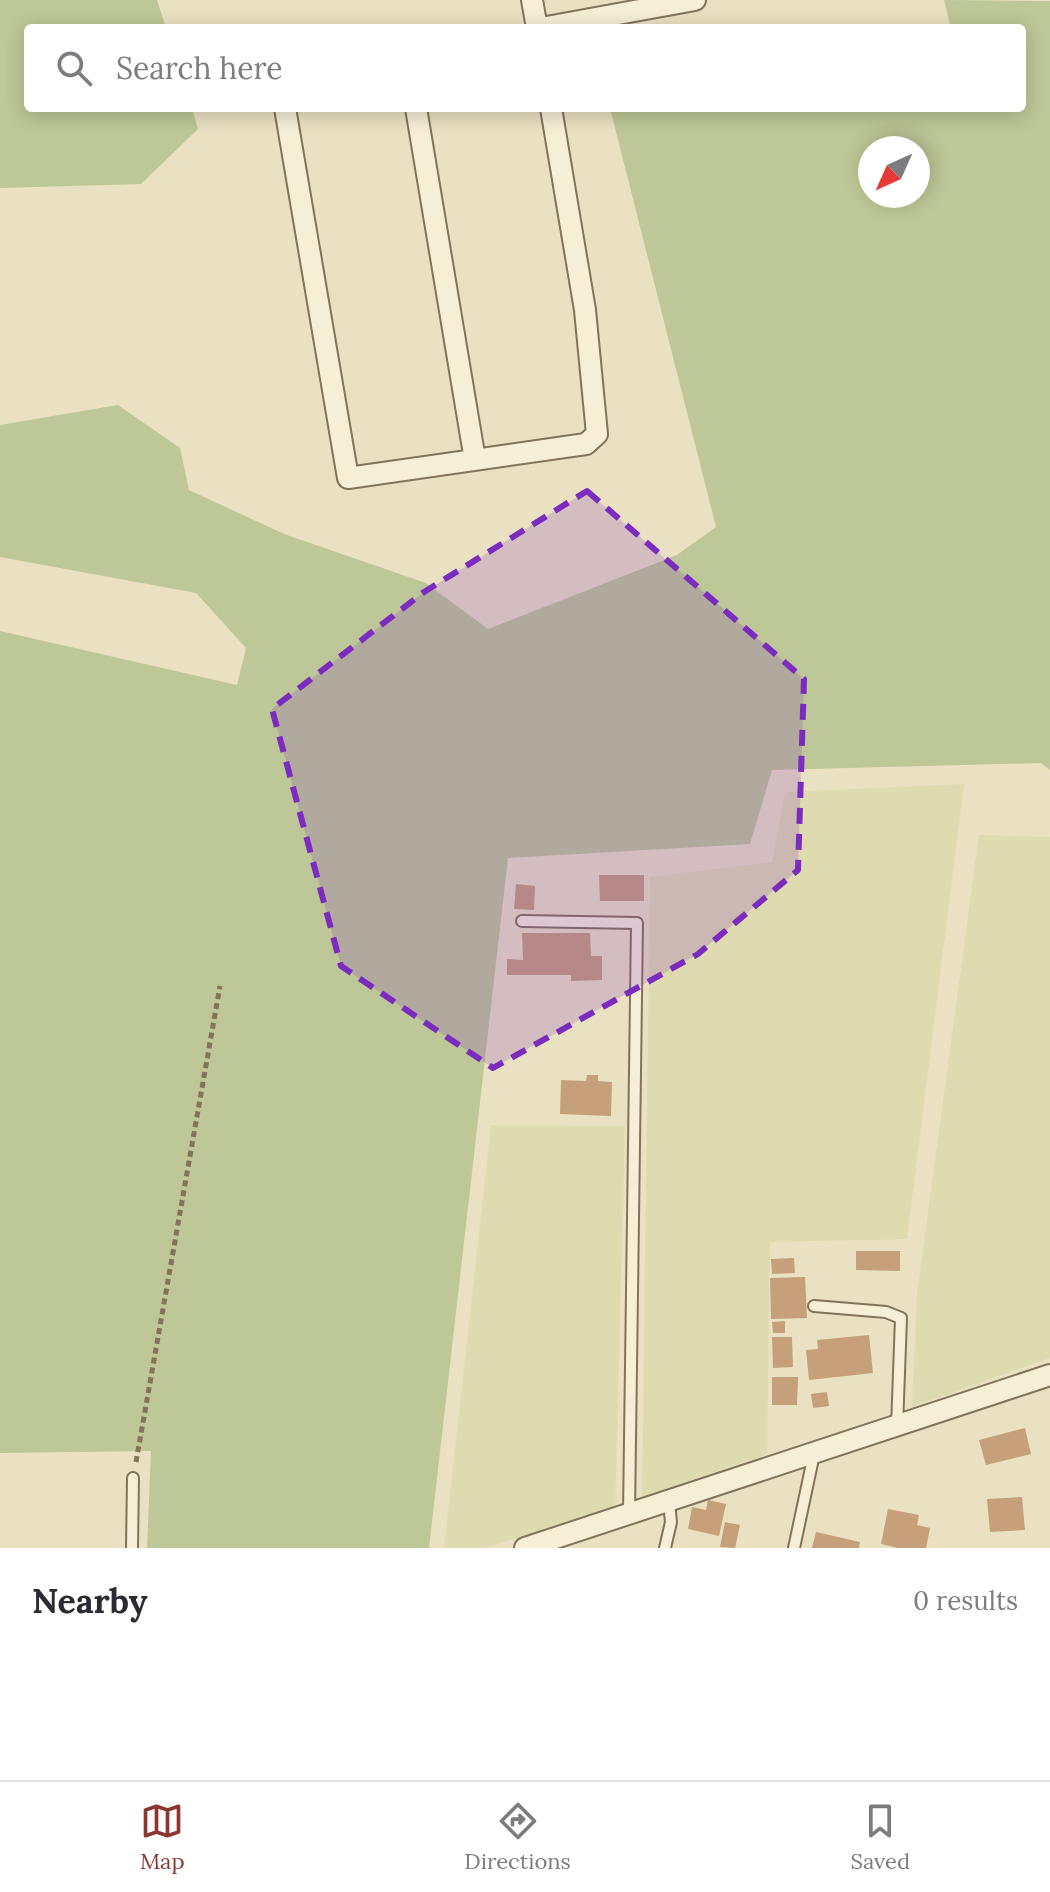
<!DOCTYPE html>
<html lang="en">
<head>
<meta charset="utf-8">
<style>
	:root { --surface:#fff; --page:#f2f2f3; --text:#2b2b33; --muted:#7c7c81; --line:#e1e1e2; --accent:#8d3630 }
	body { margin:0; font-family:Lora,serif; background:var(--page); color:var(--text) }
	.compass { position:absolute; left:858px; top:136px; width:72px; height:72px; border-radius:50%; background:var(--surface); box-shadow:0 4px 20px #0003; rotate:225deg }
	.list { margin:0; padding:0; list-style:none }
	h2 { display:flex; justify-content:space-between; align-items:center; height:104px; margin:0; padding:0 32px; font-size:34px }
	h2 small { font-size:26px; font-weight:400; color:var(--muted) }
	.icon { flex:none; width:44px; height:44px; fill:none; stroke:currentColor; stroke-width:2; stroke-linecap:round; stroke-linejoin:round }
	.map { position:relative; flex:none; width:1050px; height:1548px; overflow:hidden }
	.search { position:absolute; background:var(--surface); box-shadow:0 4px 20px #0003; left:24px; right:24px; top:24px; height:88px; display:flex; align-items:center; gap:20px; box-sizing:border-box; padding:0 28px; border-radius:8px; color:var(--muted); font-size:30px }
	.sheet { height:232px; background:var(--surface) }
	nav { display:flex; justify-content:space-around; align-items:center; box-sizing:border-box; height:112px; border-top:2px solid var(--line); background:var(--surface); font-size:22px; color:var(--muted) }
	nav a { display:grid; justify-items:center; gap:4px }
	nav .on { color:var(--accent) }
	.map>svg:first-child { display:block }
	.farmland { fill:#dfdbb0 }
	.green { fill:#bec797; fill-rule:evenodd }
	.building { fill:#c5a07b }
	.lines { fill:none; stroke-linecap:round; stroke-linejoin:round }
	.service-casing { stroke:#82735b; stroke-width:14 }
	.minor-casing { stroke:#82735b; stroke-width:24 }
	.path { stroke:#82735b; stroke-width:5; stroke-dasharray:6 4; stroke-linecap:butt }
	.service { stroke:#f6eed5; stroke-width:10 }
	.minor { stroke:#f6eed5; stroke-width:20 }
	.marked { fill:#7b2cbf; fill-opacity:0.2; stroke:#7b2cbf; stroke-width:6; stroke-dasharray:16 10; stroke-linejoin:round }
</style>
</head>
<body>
<div class="map">
<svg width="1050" height="1548" viewBox="0 0 1050 1548">
	<rect width="100%" height="100%" fill="#eae1c2"/>
	<path class="farmland" d="M 964,784 L 907,1239 L 770,1242 L 767,1454 L 642,1497 L 650,877 L 772,862 L 785,792 Z
		M 979,835 L 1050,837 L 1050,1358 L 912,1407 L 917,1294 Z
		M 491,1125 L 625,1126 L 615,1509 L 484,1548 L 444,1548 Z"/>
	<path class="green" d="M 0,0 L 157,0 L 166,28 L 28,28 L 28,108 L 192,108 L 198,129 L 141,184 L 0,188 Z
		M 944,0 L 1050,1 L 1050,770 L 1041,763 L 772,770 L 750,844 L 508,858 L 429,1548 L 147,1548 L 151,1451 L 0,1453 L 0,631 L 237,685 L 246,648 L 196,593 L 0,557 L 0,425 L 118,405 L 180,448 L 189,490 L 284,534 L 426,583 L 488,629 L 677,555 L 716,527 L 610,108 L 1022,108 L 1022,28 L 951,28 ZM 870,148 L 918,148 L 918,196 L 870,196 Z"/>
	<path class="building" d="M 599,875 L 644,875 L 644,901 L 600,901 Z
		M 516,884 L 535,886 L 534,910 L 514,909 Z
		M 522,933 L 590,933 L 591,956 L 602,956 L 602,980 L 571,981 L 571,975 L 507,975 L 507,959 L 523,960 Z
		M 587,1075 L 598,1075 L 598,1081 L 612,1082 L 611,1116 L 560,1114 L 561,1080 L 586,1081 Z
		M 856,1251 L 900,1251 L 900,1271 L 856,1270 Z
		M 794,1258 L 795,1273 L 772,1274 L 771,1259 Z
		M 805,1277 L 807,1318 L 771,1319 L 770,1278 Z
		M 785,1321 L 785,1333 L 773,1333 L 772,1322 Z
		M 869,1335 L 873,1373 L 809,1380 L 806,1350 L 818,1349 L 817,1340 Z
		M 772,1337 L 792,1337 L 793,1367 L 773,1368 Z
		M 772,1377 L 798,1377 L 797,1405 L 772,1405 Z
		M 827,1392 L 829,1406 L 813,1408 L 811,1394 Z
		M 1025,1428 L 1031,1454 L 986,1465 L 979,1440 Z
		M 1022,1497 L 1025,1530 L 990,1532 L 987,1499 Z
		M 708,1500 L 726,1504 L 719,1536 L 688,1529 L 692,1507 L 706,1510 Z
		M 888,1509 L 919,1515 L 917,1525 L 930,1528 L 926,1548 L 898,1548 L 881,1544 Z
		M 725,1522 L 740,1525 L 735,1548 L 720,1547 Z
		M 816,1532 L 860,1542 L 859,1548 L 812,1548 Z"/>
	<g class="lines">
		<defs>
			<path id="service" d="M 522,921 L 637,923 L 629,1514
				M 814,1306 L 886,1312 L 901,1318 L 897,1427
				M 132,1548 L 133,1478
				M 665,1548 L 671,1522 L 669,1502
				M 794,1548 L 814,1454"/>
			<path id="minor" d="M 532,0 L 537,28
				M 541,28 L 695,0
				M 285,108 L 348,478 L 586,444 L 597,434 L 585,310 L 551,108
				M 416,108 L 475,460
				M 525,1548 L 1050,1375"/>
		</defs>
		<use href="#service" class="service-casing"/>
		<use href="#minor" class="minor-casing"/>
		<path class="path" d="M 136,1462 L 220,986"/>
		<use href="#service" class="service"/>
		<use href="#minor" class="minor"/>
	</g>
	<path class="marked" d="M 587,491 L 804,679 L 798,870 L 698,954 L 493,1068 L 341,966 L 272,709 L 424,592 Z"/>
</svg>
<svg class="compass" viewBox="-18 -18 36 36"><path d="M0-13l5 13h-10z" fill="#e53935"/><path d="M0 13l5-13h-10z" fill="#7c7c81"/></svg>
<div class="search"><svg class="icon" aria-label="search" viewBox="0 0 24 24"><circle cx="10" cy="10" r="6"/><path d="M15 15l6 6"/></svg>Search here</div>
</div>
<section class="sheet">
<h2>Nearby<small>0 results</small></h2>
<ul class="list">
</ul>
</section>
<nav>
<a class="on"><svg class="icon" aria-label="map" viewBox="0 0 24 24"><path d="M3 6l6-2 6 2 6-2v14l-6 2-6-2-6 2zM9 4v14M15 6v14"/></svg>Map</a>
<a><svg class="icon" aria-label="directions" viewBox="0 0 24 24"><path d="M12 3l9 9-9 9-9-9zM9 14v-3h6M13 9l2 2-2 2"/></svg>Directions</a>
<a><svg class="icon" aria-label="saved" viewBox="0 0 24 24"><path d="M7 4h10v16l-5-4-5 4z"/></svg>Saved</a>
</nav>
</body>
</html>
